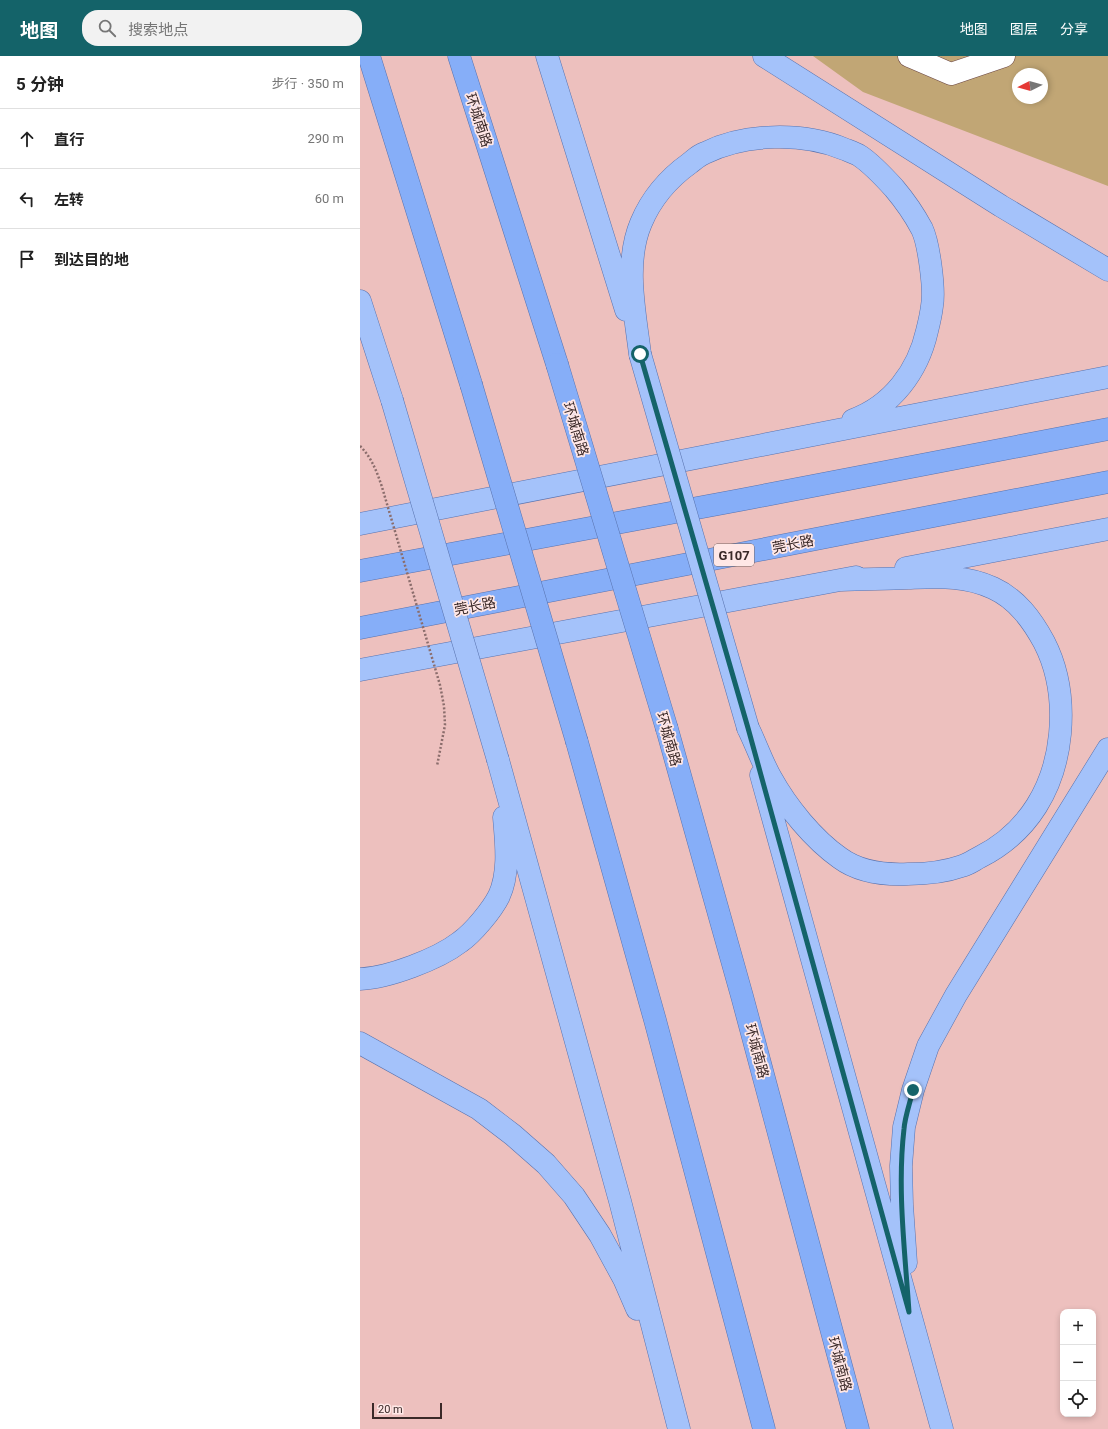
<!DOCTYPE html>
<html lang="zh">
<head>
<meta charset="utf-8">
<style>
	:root { --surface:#fff; --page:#f2f2f2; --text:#222; --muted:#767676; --line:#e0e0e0; --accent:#146369 }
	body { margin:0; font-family:Roboto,"Noto Sans SC",sans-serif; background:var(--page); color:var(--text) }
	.controls { position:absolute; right:12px; bottom:12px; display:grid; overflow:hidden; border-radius:8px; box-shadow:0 2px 6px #0003 }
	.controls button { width:36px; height:36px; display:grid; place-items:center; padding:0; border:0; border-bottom:1px solid var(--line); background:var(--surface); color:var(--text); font:20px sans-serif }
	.compass { position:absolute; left:652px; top:12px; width:36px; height:36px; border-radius:50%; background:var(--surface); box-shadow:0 2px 6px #0003; rotate:264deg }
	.scale { position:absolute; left:12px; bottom:10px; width:70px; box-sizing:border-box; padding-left:4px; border:2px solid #3a2928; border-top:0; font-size:11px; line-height:14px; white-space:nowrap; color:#3a2928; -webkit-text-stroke:3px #ffe7e6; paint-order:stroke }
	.stop { position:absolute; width:12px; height:12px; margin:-9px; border:3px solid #146369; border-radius:50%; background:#fff }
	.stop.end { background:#146369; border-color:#fff; box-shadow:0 1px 4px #0008 }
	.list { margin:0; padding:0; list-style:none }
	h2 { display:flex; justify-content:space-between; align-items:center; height:52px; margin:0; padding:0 16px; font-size:17px }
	h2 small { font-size:13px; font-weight:400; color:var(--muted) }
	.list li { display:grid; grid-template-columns:26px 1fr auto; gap:12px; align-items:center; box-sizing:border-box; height:60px; padding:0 16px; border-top:1px solid var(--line) }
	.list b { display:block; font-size:15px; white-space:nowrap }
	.list em { font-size:13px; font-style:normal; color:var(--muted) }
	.icon { flex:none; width:22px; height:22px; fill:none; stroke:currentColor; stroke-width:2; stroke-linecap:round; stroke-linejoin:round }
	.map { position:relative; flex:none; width:748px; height:1373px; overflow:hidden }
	header { display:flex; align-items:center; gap:24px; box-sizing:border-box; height:56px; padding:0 20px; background:var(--accent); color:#fff }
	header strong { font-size:19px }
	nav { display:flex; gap:22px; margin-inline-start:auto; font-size:14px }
	.search { width:280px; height:36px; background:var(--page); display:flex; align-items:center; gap:10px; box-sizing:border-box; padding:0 14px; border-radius:16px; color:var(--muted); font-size:15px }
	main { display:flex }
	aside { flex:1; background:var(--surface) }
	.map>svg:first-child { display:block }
	.park { fill:#c1a675; fill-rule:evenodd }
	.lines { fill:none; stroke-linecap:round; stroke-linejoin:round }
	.minor-casing { stroke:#6b4644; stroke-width:23 }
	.primary-casing { stroke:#5872ae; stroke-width:23 }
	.trunk-casing { stroke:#5872ae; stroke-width:23 }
	.minor { stroke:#fff; stroke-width:22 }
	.primary { stroke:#a4c2fa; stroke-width:22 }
	.trunk { stroke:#86aef8; stroke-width:22 }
	.primary-bridge-casing { stroke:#5872ae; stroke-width:23; stroke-linecap:butt }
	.trunk-bridge-casing { stroke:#5872ae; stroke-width:23; stroke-linecap:butt }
	.path-bridge { stroke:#8b6d6c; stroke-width:2.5; stroke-dasharray:2 2; stroke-linecap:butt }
	.primary-bridge { stroke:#a4c2fa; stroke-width:22 }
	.trunk-bridge { stroke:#86aef8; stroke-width:22 }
	.route { stroke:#146369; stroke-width:5 }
	.labels { text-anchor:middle; stroke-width:3.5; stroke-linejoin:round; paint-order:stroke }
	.shield { fill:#ffe7e6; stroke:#756261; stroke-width:1 }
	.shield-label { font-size:13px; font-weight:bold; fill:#3a2928 }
	.street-label { font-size:14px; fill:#3a2928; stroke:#ffe7e6 }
</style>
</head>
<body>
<header>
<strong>地图</strong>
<div class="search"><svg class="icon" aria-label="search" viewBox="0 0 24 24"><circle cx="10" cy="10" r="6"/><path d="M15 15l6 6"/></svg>搜索地点</div>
<nav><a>地图</a><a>图层</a><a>分享</a></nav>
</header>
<main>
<aside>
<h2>5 分钟<small>步行 · 350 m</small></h2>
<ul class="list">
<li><svg class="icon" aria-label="ahead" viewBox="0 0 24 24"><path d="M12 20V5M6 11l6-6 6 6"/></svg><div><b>直行</b></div><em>290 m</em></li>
<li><svg class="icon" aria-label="left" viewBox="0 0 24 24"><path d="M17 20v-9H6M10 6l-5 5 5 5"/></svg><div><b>左转</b></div><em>60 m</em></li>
<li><svg class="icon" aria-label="arrive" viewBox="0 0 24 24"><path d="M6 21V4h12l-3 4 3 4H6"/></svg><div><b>到达目的地</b></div></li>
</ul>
</aside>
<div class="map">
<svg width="748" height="1373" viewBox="0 0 748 1373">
	<rect width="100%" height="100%" fill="#edc0be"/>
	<path class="park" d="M 453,0 L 748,0 L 748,130 L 503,36 ZM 658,18 L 682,18 L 682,42 L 658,42 Z"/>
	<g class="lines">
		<defs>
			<path id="minor" d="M 549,0 L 591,18 L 644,0"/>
			<path id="primary" d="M 187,0 L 266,254
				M 404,0 L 641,150 L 748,214
				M 0,245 L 32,344
				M 280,298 C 275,256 264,207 281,167 C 291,143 309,122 330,107 C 335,103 339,99 345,97 C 385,77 443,76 484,93 C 489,95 495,97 500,100 C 512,108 524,121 534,132 C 545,145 554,158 562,173 C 569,188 575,234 572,250 C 571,259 569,267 567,275 C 558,315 532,350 493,364
				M 0,468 L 748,321
				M 546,512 L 748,473
				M 0,614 L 496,521
				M 388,672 C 396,688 402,706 411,722 C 427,751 453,783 480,802 C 499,816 525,819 548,818 C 566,818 585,816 602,810 C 609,808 614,804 620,801 C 669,776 695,731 700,678 C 703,645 699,615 684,586 C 672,564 657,543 633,532 C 605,519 578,521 548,522 C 526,523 503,523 481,524
				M 138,704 L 260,1145 L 319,1373
				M 401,719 L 582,1373
				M 0,923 C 28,922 78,903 100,886 C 113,877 132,854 139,840 C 150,816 146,786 144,761
				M 0,987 L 119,1053 L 153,1079 L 186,1108 L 214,1140 L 240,1179 L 264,1223 L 277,1253
				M 546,1207 L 542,1149 L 541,1110 L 544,1071 L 553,1034 L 568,990 L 596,939 L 748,693"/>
			<path id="trunk" d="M 9,0 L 111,328
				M 99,0 L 197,308
				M 0,515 L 380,444 L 748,373
				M 0,572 L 748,426
				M 307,673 L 382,940 L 498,1373
				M 217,686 L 295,964 L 404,1373"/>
		</defs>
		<use href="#minor" class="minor-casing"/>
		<use href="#primary" class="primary-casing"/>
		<use href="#trunk" class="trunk-casing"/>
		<use href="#minor" class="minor"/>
		<use href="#primary" class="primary"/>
		<use href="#trunk" class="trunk"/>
		<defs>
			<path id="primary-bridge" d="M 280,298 L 388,672
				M 32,344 L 138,704"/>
			<path id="trunk-bridge" d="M 197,308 L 307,673
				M 111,328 L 217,686"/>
		</defs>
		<use href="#primary-bridge" class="primary-bridge-casing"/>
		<use href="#trunk-bridge" class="trunk-bridge-casing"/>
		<path class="path-bridge" d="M 0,390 C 12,402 17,416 22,431 L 80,629 L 84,650 L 85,669 L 77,710"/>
		<use href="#primary-bridge" class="primary-bridge"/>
		<use href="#trunk-bridge" class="trunk-bridge"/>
	</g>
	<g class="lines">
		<path class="route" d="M 280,298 L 388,672 L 549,1256 C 545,1195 537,1133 544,1073 C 545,1060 550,1047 553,1034"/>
	</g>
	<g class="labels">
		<rect class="shield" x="354" y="488" width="40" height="22" rx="3"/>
		<g class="shield-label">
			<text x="374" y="504">G107</text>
		</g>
		<g class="street-label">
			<text transform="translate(119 64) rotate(72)" y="5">环城南路</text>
			<text transform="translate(216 373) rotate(73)" y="5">环城南路</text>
			<text transform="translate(433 488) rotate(-11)" y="5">莞长路</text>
			<text transform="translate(115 550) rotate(-11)" y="5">莞长路</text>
			<text transform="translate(309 683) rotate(74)" y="5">环城南路</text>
			<text transform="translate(397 995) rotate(75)" y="5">环城南路</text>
			<text transform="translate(480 1308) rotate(75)" y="5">环城南路</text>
		</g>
	</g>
</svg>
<div class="controls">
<button>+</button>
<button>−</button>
<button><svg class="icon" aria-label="locate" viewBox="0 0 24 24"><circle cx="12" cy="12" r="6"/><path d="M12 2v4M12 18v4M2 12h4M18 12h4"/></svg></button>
</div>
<svg class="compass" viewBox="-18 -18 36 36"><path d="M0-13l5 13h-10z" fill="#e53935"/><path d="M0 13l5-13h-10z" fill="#767676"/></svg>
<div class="scale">20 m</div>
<div class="stop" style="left:280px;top:298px"></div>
<div class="stop end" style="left:553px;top:1034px"></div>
</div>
</main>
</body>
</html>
